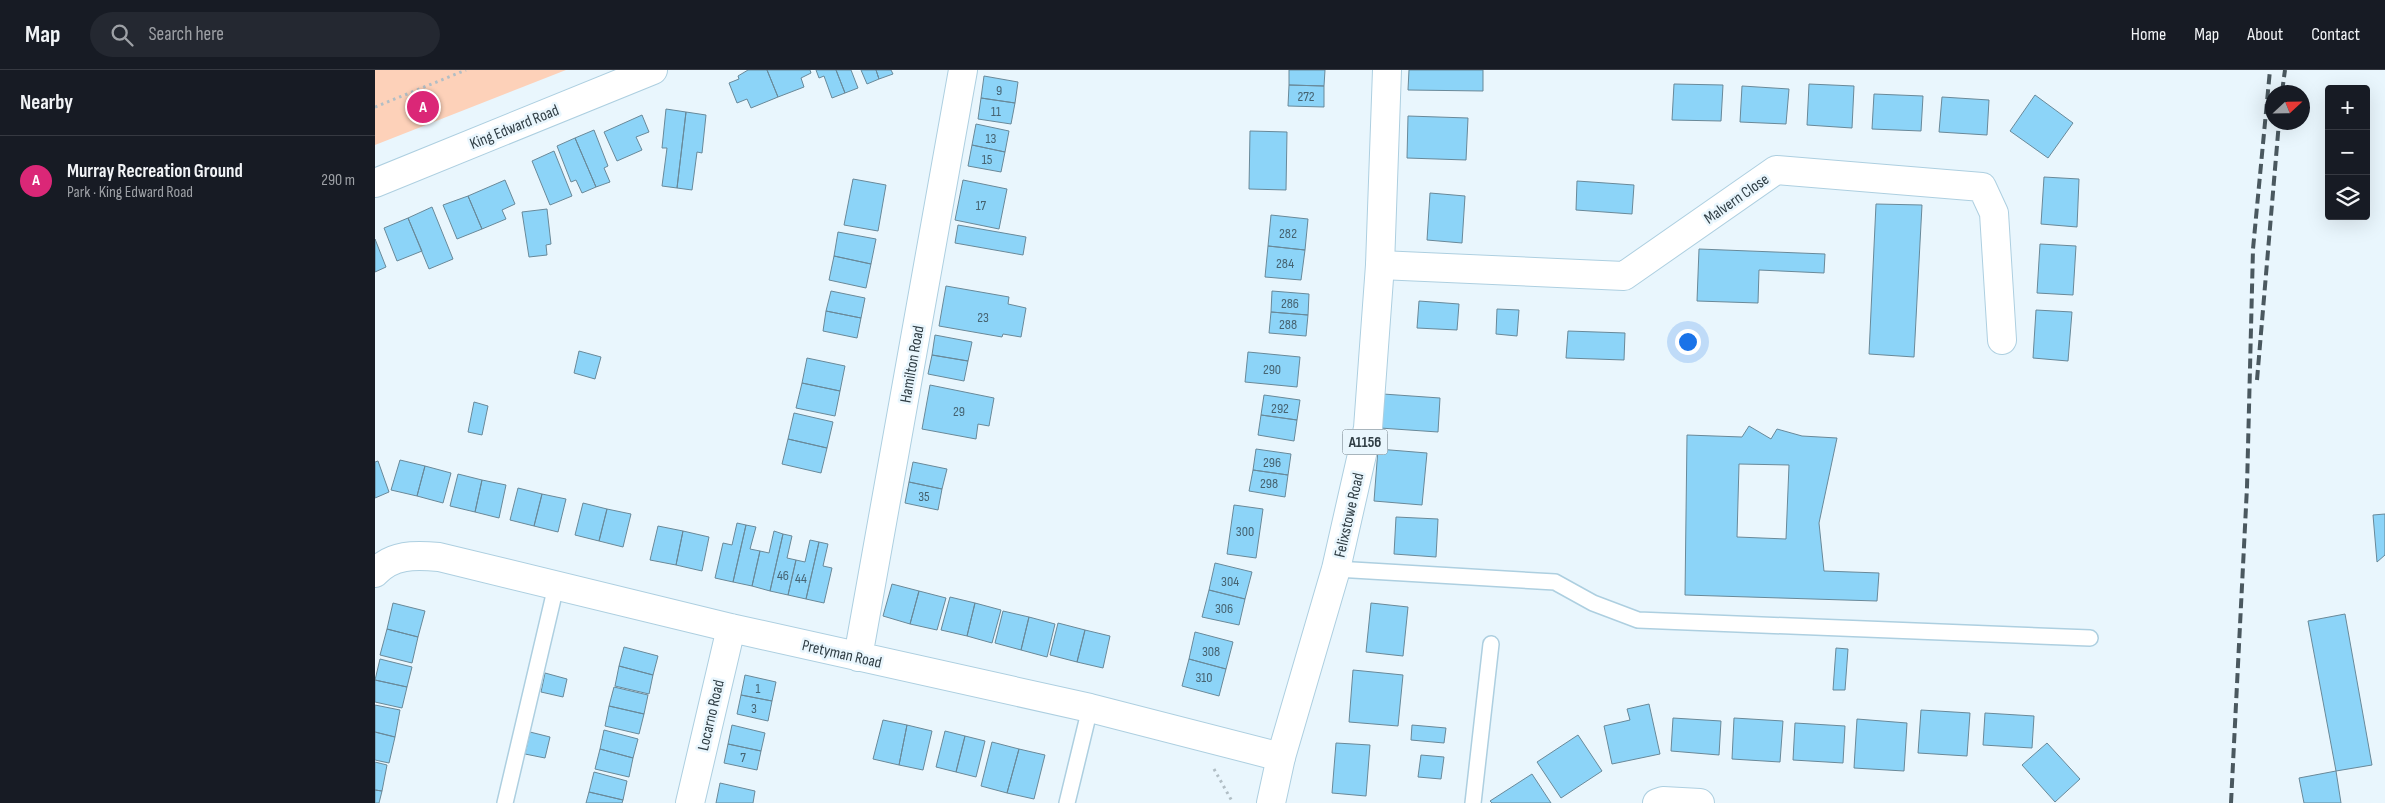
<!DOCTYPE html>
<html lang="en">
<head>
<meta charset="utf-8">
<style>
	:root { --surface:#171b24; --page:#242831; --text:#f1f3f6; --muted:#9ea1a6; --line:#363941; --accent:#db2777 }
	body { margin:0; font-family:"Sofia Sans Condensed",sans-serif; background:var(--page); color:var(--text) }
	.controls { position:absolute; right:15px; top:15px; display:grid; overflow:hidden; border-radius:5px; box-shadow:0 5px 20px #0002 }
	.controls button { width:45px; height:45px; display:grid; place-items:center; padding:0; border:0; border-bottom:1px solid var(--line); background:var(--surface); color:var(--text); font:25px sans-serif }
	.compass { position:absolute; left:1890px; top:15px; width:45px; height:45px; border-radius:50%; background:var(--surface); box-shadow:0 5px 20px #0002; rotate:68deg }
	.you { position:absolute; left:1312px; top:271px; width:18px; height:18px; margin:-12px; border:4px solid #fff; border-radius:50%; background:#1a73e8; box-shadow:0 0 0 8px #1a73e833 }
	.badge { display:grid; place-items:center; width:32px; height:32px; border-radius:50%; background:var(--accent); color:#fff; font-size:16px; font-weight:700 }
	.pin { position:absolute; translate:-50% -50%; border:2px solid #fff; box-shadow:0 1px 5px #0006 }
	.list { margin:0; padding:0; list-style:none }
	h2 { display:flex; justify-content:space-between; align-items:center; height:65px; margin:0; padding:0 20px; font-size:21px }
	h2 small { font-size:16px; font-weight:400; color:var(--muted) }
	.list li { display:grid; grid-template-columns:32px 1fr auto; gap:15px; align-items:center; box-sizing:border-box; height:90px; padding:0 20px; border-top:1px solid var(--line) }
	.list b { display:block; font-size:19px; white-space:nowrap }
	.list p { margin:0; font-size:16px; white-space:nowrap; color:var(--muted) }
	.list em { font-size:16px; font-style:normal; color:var(--muted) }
	.icon { flex:none; width:28px; height:28px; fill:none; stroke:currentColor; stroke-width:2; stroke-linecap:round; stroke-linejoin:round }
	.map { position:relative; flex:none; width:2010px; height:733px; overflow:hidden }
	header { display:flex; align-items:center; gap:30px; box-sizing:border-box; height:70px; padding:0 25px; background:var(--surface); border-bottom:1px solid var(--line) }
	header strong { font-size:24px }
	nav { display:flex; gap:28px; margin-inline-start:auto; font-size:18px }
	.search { width:350px; height:45px; background:var(--page); display:flex; align-items:center; gap:12px; box-sizing:border-box; padding:0 18px; border-radius:28px; color:var(--muted); font-size:19px }
	main { display:flex }
	aside { flex:1; background:var(--surface) }
	.map>svg:first-child { display:block }
	.green { fill:#fdd1b9 }
	.building { fill:#8cd4f8; stroke:#698999; fill-rule:evenodd }
	.lines { fill:none; stroke-linecap:round; stroke-linejoin:round }
	.lane-casing { stroke:#adcfe0; stroke-width:18 }
	.street-casing { stroke:#adcfe0; stroke-width:30 }
	.primary-casing { stroke:#adcfe0; stroke-width:30 }
	.path { stroke:#b1bec5; stroke-width:3; stroke-dasharray:2.5 4; stroke-linecap:butt }
	.lane { stroke:#fff; stroke-width:15 }
	.street { stroke:#fff; stroke-width:28 }
	.primary { stroke:#fff; stroke-width:28 }
	.rail { stroke:#4a585f; stroke-width:4; stroke-dasharray:10 5; stroke-linecap:butt }
	.labels { text-anchor:middle; stroke-width:5; stroke-linejoin:round; paint-order:stroke }
	.number-label { font-size:14px; fill:#466371 }
	.shield { fill:#e9f6fd; stroke:#67747c; stroke-width:1 }
	.shield-label { font-size:15px; font-weight:bold; fill:#2f3d44 }
	.street-label { font-size:16px; fill:#2f3d44; stroke:#e9f6fd }
</style>
</head>
<body>
<header>
<strong>Map</strong>
<div class="search"><svg class="icon" aria-label="search" viewBox="0 0 24 24"><circle cx="10" cy="10" r="6"/><path d="M15 15l6 6"/></svg>Search here</div>
<nav><a>Home</a><a>Map</a><a>About</a><a>Contact</a></nav>
</header>
<main>
<aside>
<h2>Nearby<small></small></h2>
<ul class="list">
<li><span class="badge">A</span><div><b>Murray Recreation Ground</b><p>Park · King Edward Road</p></div><em>290 m</em></li>
</ul>
</aside>
<div class="map">
<svg width="2010" height="733" viewBox="0 0 2010 733">
	<rect width="100%" height="100%" fill="#e9f6fd"/>
	<path class="green" d="M 0,0 L 191,0 L 0,75 Z"/>
	<path class="building" d="M 373,0 L 392,0 L 403,27 L 376,38 L 372,29 L 362,33 L 354,13 L 364,9 L 363,6 Z
		M 392,0 L 435,0 L 436,3 L 426,8 L 429,17 L 403,27 Z
		M 441,0 L 461,0 L 470,23 L 457,28 L 449,6 L 444,8 Z
		M 461,0 L 476,0 L 483,18 L 470,23 Z
		M 486,0 L 501,0 L 504,9 L 492,14 Z
		M 501,0 L 516,0 L 518,4 L 504,9 Z
		M 914,0 L 950,0 L 949,16 L 914,15 Z
		M 1034,0 L 1108,0 L 1108,21 L 1033,20 Z
		M 609,6 L 643,12 L 640,33 L 606,28 Z
		M 1299,14 L 1348,15 L 1346,51 L 1297,50 Z
		M 1434,14 L 1479,16 L 1477,58 L 1432,55 Z
		M 914,15 L 949,16 L 949,37 L 913,36 Z
		M 1367,16 L 1414,19 L 1411,54 L 1365,52 Z
		M 1499,24 L 1548,26 L 1546,61 L 1497,59 Z
		M 1660,25 L 1698,53 L 1673,88 L 1635,61 Z
		M 1567,27 L 1614,30 L 1612,65 L 1564,62 Z
		M 606,28 L 640,33 L 636,54 L 603,49 Z
		M 291,39 L 311,42 L 302,118 L 287,116 L 292,78 L 287,78 Z
		M 311,42 L 331,45 L 327,83 L 322,82 L 317,120 L 302,118 Z
		M 267,45 L 274,62 L 261,67 L 267,80 L 242,91 L 229,62 Z
		M 1033,46 L 1093,48 L 1091,90 L 1032,88 Z
		M 601,54 L 634,61 L 630,82 L 597,75 Z
		M 219,60 L 233,96 L 229,98 L 235,112 L 221,117 L 200,68 Z
		M 875,61 L 912,62 L 911,120 L 874,119 Z
		M 200,68 L 221,117 L 207,123 L 201,110 L 196,112 L 182,76 Z
		M 597,75 L 630,82 L 626,102 L 593,96 Z
		M 179,81 L 197,126 L 175,135 L 157,91 Z
		M 1669,107 L 1704,109 L 1702,157 L 1666,154 Z
		M 478,109 L 511,115 L 503,161 L 469,155 Z
		M 130,110 L 140,134 L 127,140 L 131,149 L 107,159 L 93,126 Z
		M 588,110 L 632,119 L 624,159 L 580,150 Z
		M 1202,111 L 1259,115 L 1257,144 L 1201,140 Z
		M 1055,123 L 1090,126 L 1087,173 L 1052,170 Z
		M 93,126 L 107,159 L 82,169 L 68,135 Z
		M 1501,134 L 1547,135 L 1539,287 L 1494,284 Z
		M 57,137 L 78,189 L 54,199 L 33,148 Z
		M 172,139 L 176,174 L 171,175 L 172,185 L 154,187 L 147,142 Z
		M 896,145 L 933,149 L 930,180 L 893,176 Z
		M 33,148 L 47,181 L 22,191 L 9,158 Z
		M 583,155 L 651,167 L 648,185 L 580,173 Z
		M 463,162 L 501,169 L 496,194 L 459,186 Z
		M 0,169 L 11,197 L 0,202 Z
		M 1665,174 L 1701,176 L 1698,225 L 1662,223 Z
		M 893,176 L 930,180 L 926,210 L 890,207 Z
		M 1324,179 L 1450,184 L 1449,203 L 1384,200 L 1383,233 L 1322,231 Z
		M 459,186 L 496,194 L 491,218 L 454,210 Z
		M 571,216 L 634,227 L 633,234 L 651,238 L 646,267 L 628,264 L 627,267 L 564,256 Z
		M 456,221 L 490,228 L 486,248 L 451,241 Z
		M 897,221 L 934,224 L 933,245 L 896,242 Z
		M 1044,231 L 1084,234 L 1082,260 L 1042,258 Z
		M 1122,239 L 1144,240 L 1142,266 L 1121,264 Z
		M 1661,240 L 1697,242 L 1693,291 L 1658,288 Z
		M 451,241 L 486,248 L 482,268 L 448,261 Z
		M 896,242 L 933,245 L 931,266 L 894,263 Z
		M 1193,261 L 1250,263 L 1249,290 L 1191,288 Z
		M 560,265 L 597,272 L 593,291 L 557,285 Z
		M 204,281 L 226,287 L 220,309 L 199,303 Z
		M 873,282 L 925,287 L 922,317 L 870,312 Z
		M 557,285 L 593,291 L 589,311 L 553,304 Z
		M 432,288 L 470,296 L 465,321 L 427,313 Z
		M 427,313 L 465,321 L 460,346 L 421,338 Z
		M 555,315 L 619,328 L 614,356 L 603,354 L 601,369 L 547,359 Z
		M 1008,324 L 1065,328 L 1063,362 L 1005,358 Z
		M 889,325 L 925,330 L 922,350 L 886,345 Z
		M 99,332 L 113,336 L 107,365 L 93,362 Z
		M 419,343 L 458,352 L 452,378 L 413,369 Z
		M 886,345 L 922,350 L 919,371 L 883,365 Z
		M 1374,356 L 1396,369 L 1402,359 L 1427,366 L 1462,368 L 1444,453 L 1449,501 L 1504,503 L 1502,531 L 1310,525 L 1312,365 L 1367,367 ZM 1364,394 L 1414,395 L 1411,469 L 1362,467 Z
		M 413,369 L 452,378 L 446,403 L 407,394 Z
		M 881,379 L 916,384 L 913,405 L 878,400 Z
		M 1003,379 L 1052,383 L 1047,435 L 999,431 Z
		M 25,390 L 50,396 L 42,426 L 16,420 Z
		M 3,391 L 14,422 L 0,428 L 0,392 Z
		M 538,392 L 572,399 L 567,419 L 534,412 Z
		M 50,396 L 76,403 L 68,433 L 42,426 Z
		M 878,400 L 913,405 L 910,427 L 874,421 Z
		M 83,404 L 107,410 L 100,442 L 75,436 Z
		M 107,410 L 131,415 L 124,448 L 100,442 Z
		M 534,412 L 567,419 L 563,440 L 530,433 Z
		M 143,418 L 167,424 L 159,456 L 135,450 Z
		M 167,424 L 191,429 L 183,462 L 159,456 Z
		M 208,433 L 232,439 L 224,471 L 200,465 Z
		M 859,435 L 888,439 L 881,488 L 852,484 Z
		M 232,439 L 256,444 L 248,477 L 224,471 Z
		M 2010,444 L 2010,485 L 2002,492 L 1998,445 Z
		M 1021,447 L 1063,449 L 1061,487 L 1019,484 Z
		M 362,453 L 371,455 L 358,512 L 340,508 L 348,473 L 357,475 Z
		M 371,455 L 381,457 L 375,479 L 385,481 L 377,516 L 358,512 Z
		M 283,456 L 308,461 L 301,495 L 275,490 Z
		M 308,461 L 334,467 L 327,501 L 301,495 Z
		M 399,461 L 408,464 L 395,521 L 377,516 L 385,481 L 394,483 Z
		M 408,464 L 417,466 L 412,488 L 421,490 L 413,525 L 395,521 Z
		M 435,470 L 444,472 L 431,529 L 413,525 L 421,490 L 430,492 Z
		M 444,472 L 453,474 L 448,496 L 457,498 L 449,533 L 431,529 Z
		M 840,493 L 877,502 L 870,529 L 834,520 Z
		M 517,514 L 544,521 L 535,554 L 508,546 Z
		M 834,520 L 870,529 L 864,555 L 827,547 Z
		M 544,521 L 571,528 L 562,560 L 535,554 Z
		M 575,527 L 600,533 L 592,566 L 566,560 Z
		M 18,533 L 50,541 L 43,567 L 12,559 Z
		M 600,533 L 626,540 L 617,573 L 592,566 Z
		M 996,533 L 1033,537 L 1028,586 L 991,582 Z
		M 628,541 L 654,547 L 646,580 L 620,573 Z
		M 1970,544 L 1997,695 L 1961,701 L 1933,551 Z
		M 654,547 L 680,554 L 672,587 L 646,580 Z
		M 683,553 L 710,560 L 702,592 L 675,585 Z
		M 12,559 L 43,567 L 37,593 L 5,585 Z
		M 710,560 L 735,566 L 728,598 L 702,592 Z
		M 820,562 L 858,572 L 851,599 L 814,589 Z
		M 249,577 L 283,586 L 278,605 L 244,596 Z
		M 1461,578 L 1473,579 L 1470,620 L 1458,620 Z
		M 5,589 L 37,597 L 32,617 L 0,610 Z
		M 814,589 L 851,599 L 844,626 L 807,616 Z
		M 244,596 L 278,605 L 274,624 L 240,616 Z
		M 978,600 L 1028,605 L 1023,656 L 974,652 Z
		M 170,603 L 192,609 L 188,627 L 166,622 Z
		M 370,605 L 401,612 L 397,631 L 366,625 Z
		M 0,610 L 32,617 L 27,638 L 0,632 Z
		M 239,617 L 273,625 L 269,644 L 234,636 Z
		M 366,625 L 397,631 L 393,651 L 362,644 Z
		M 1274,634 L 1285,684 L 1237,694 L 1229,656 L 1255,650 L 1252,639 Z
		M 0,635 L 25,640 L 20,667 L 0,662 Z
		M 234,636 L 269,644 L 264,664 L 230,656 Z
		M 1546,640 L 1595,643 L 1592,686 L 1543,683 Z
		M 1610,643 L 1659,646 L 1657,678 L 1608,675 Z
		M 1298,648 L 1346,651 L 1344,685 L 1296,681 Z
		M 1359,648 L 1408,651 L 1405,692 L 1357,689 Z
		M 1482,649 L 1532,653 L 1529,701 L 1479,698 Z
		M 508,650 L 532,655 L 524,695 L 498,689 Z
		M 1420,653 L 1470,656 L 1468,693 L 1418,690 Z
		M 357,655 L 390,663 L 386,681 L 353,674 Z
		M 532,655 L 557,661 L 548,700 L 524,695 Z
		M 1037,655 L 1071,658 L 1069,673 L 1036,670 Z
		M 229,660 L 263,669 L 258,688 L 225,679 Z
		M 570,661 L 590,666 L 581,702 L 561,697 Z
		M 0,662 L 20,667 L 14,693 L 0,690 Z
		M 155,662 L 175,667 L 170,688 L 150,684 Z
		M 1203,665 L 1227,701 L 1186,728 L 1162,692 Z
		M 590,666 L 610,671 L 601,707 L 581,702 Z
		M 617,672 L 644,679 L 632,723 L 606,716 Z
		M 961,673 L 995,675 L 991,726 L 957,723 Z
		M 1672,673 L 1705,709 L 1680,732 L 1647,695 Z
		M 353,674 L 386,681 L 382,700 L 349,693 Z
		M 225,679 L 258,688 L 254,707 L 220,699 Z
		M 644,679 L 670,685 L 659,729 L 632,723 Z
		M 1046,685 L 1069,687 L 1066,709 L 1043,707 Z
		M 0,692 L 12,695 L 7,721 L 0,720 Z
		M 1961,701 L 1966,733 L 1929,733 L 1924,708 Z
		M 219,702 L 252,711 L 248,730 L 214,722 Z
		M 1157,704 L 1176,733 L 1117,733 L 1115,731 Z
		M 345,713 L 380,721 L 378,733 L 341,733 Z
		M 0,720 L 7,721 L 4,733 L 0,733 Z
		M 214,722 L 248,730 L 247,733 L 211,733 Z"/>
	<g class="lines">
		<defs>
			<path id="lane" d="M 961,499 L 1180,512 L 1218,533 L 1263,550 L 1715,568
				M 130,733 L 181,516
				M 692,733 L 715,638
				M 1098,733 L 1116,574"/>
			<path id="street" d="M 0,113 L 278,0
				M 1005,195 L 1249,206 L 1401,100 L 1607,117 L 1619,143 L 1627,270
				M 0,503 C 17,484 40,485 64,487 L 356,558 L 715,638 L 906,687
				M 483,587 L 588,0
				M 315,733 L 356,558
				M 1282,733 L 1288,731 L 1325,733"/>
			<path id="primary" d="M 896,733 L 906,687 L 961,499 L 993,358 L 1005,195 L 1012,0"/>
		</defs>
		<use href="#lane" class="lane-casing"/>
		<use href="#street" class="street-casing"/>
		<use href="#primary" class="primary-casing"/>
		<path class="path" d="M 0,37 L 91,0
			M 839,699 L 858,733"/>
		<use href="#lane" class="lane"/>
		<use href="#street" class="street"/>
		<use href="#primary" class="primary"/>
		<path class="rail" d="M 1907,22 L 1910,0
			M 1882,310 L 1904,52
			M 1856,733 L 1872,417 L 1878,179 L 1895,0"/>
	</g>
	<g class="labels">
		<g class="number-label">
			<text x="624" y="25">9</text>
			<text x="931" y="31">272</text>
			<text x="621" y="46">11</text>
			<text x="616" y="73">13</text>
			<text x="612" y="94">15</text>
			<text x="606" y="140">17</text>
			<text x="913" y="168">282</text>
			<text x="910" y="198">284</text>
			<text x="915" y="238">286</text>
			<text x="608" y="252">23</text>
			<text x="913" y="259">288</text>
			<text x="897" y="304">290</text>
			<text x="905" y="343">292</text>
			<text x="584" y="346">29</text>
			<text x="897" y="397">296</text>
			<text x="894" y="418">298</text>
			<text x="549" y="431">35</text>
			<text x="870" y="466">300</text>
			<text x="408" y="510">46</text>
			<text x="426" y="513">44</text>
			<text x="855" y="516">304</text>
			<text x="849" y="543">306</text>
			<text x="836" y="586">308</text>
			<text x="829" y="612">310</text>
			<text x="383" y="623">1</text>
			<text x="379" y="643">3</text>
			<text x="368" y="692">7</text>
		</g>
		<rect class="shield" x="967.5" y="359.5" width="45" height="25" rx="4"/>
		<g class="shield-label">
			<text x="990" y="377">A1156</text>
		</g>
		<g class="street-label">
			<text transform="translate(139 56) rotate(-22)" y="6">King Edward Road</text>
			<text transform="translate(1361 128) rotate(-35)" y="6">Malvern Close</text>
			<text transform="translate(536 294) rotate(-80)" y="6">Hamilton Road</text>
			<text transform="translate(973 445) rotate(-77)" y="6">Felixstowe Road</text>
			<text transform="translate(467 583) rotate(13)" y="6">Pretyman Road</text>
			<text transform="translate(335 645) rotate(-77)" y="6">Locarno Road</text>
		</g>
	</g>
</svg>
<div class="controls">
<button>+</button>
<button>−</button>
<button><svg class="icon" aria-label="layers" viewBox="0 0 24 24"><path d="M12 4l9 5-9 5-9-5zM3 14l9 5 9-5"/></svg></button>
</div>
<svg class="compass" viewBox="-18 -18 36 36"><path d="M0-13l5 13h-10z" fill="#e53935"/><path d="M0 13l5-13h-10z" fill="#9ea1a6"/></svg>
<div class="you"></div>
<div class="pin badge" style="left:48px;top:37px">A</div>
</div>
</main>
</body>
</html>
